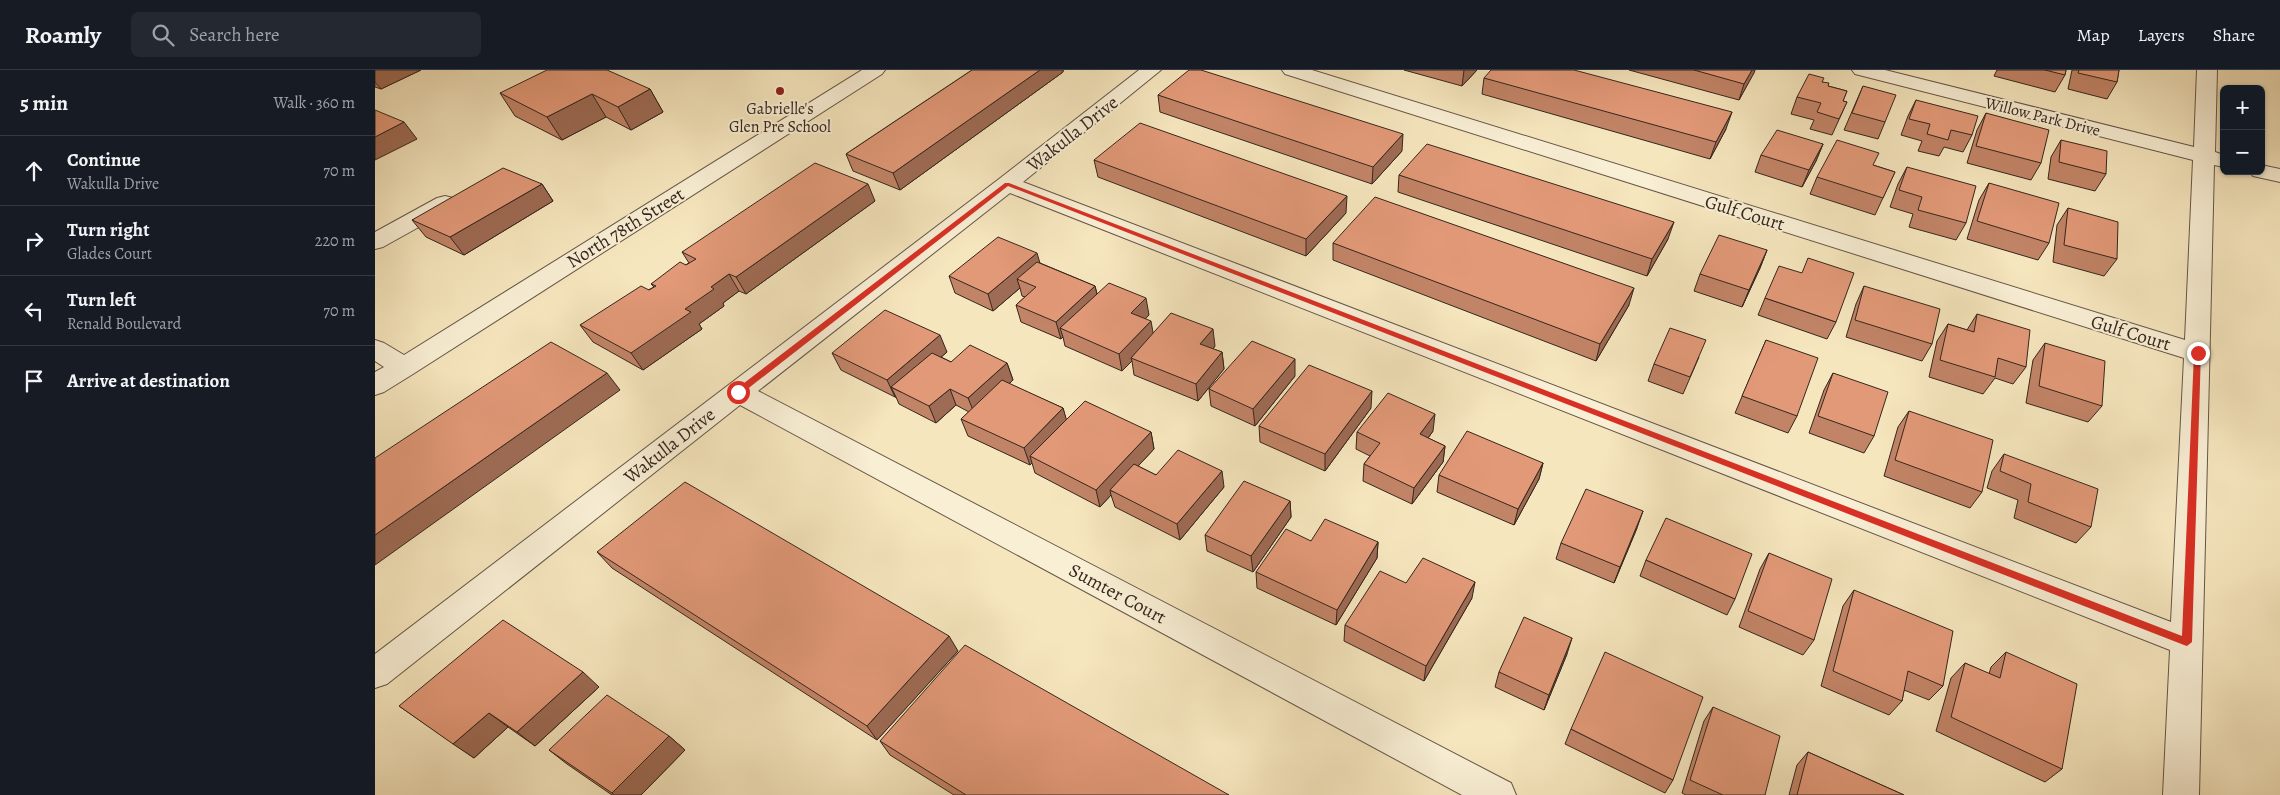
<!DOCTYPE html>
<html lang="en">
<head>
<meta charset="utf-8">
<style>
	:root { --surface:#171b24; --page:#242831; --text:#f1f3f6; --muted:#9ea1a6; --line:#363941 }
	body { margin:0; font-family:Alegreya,serif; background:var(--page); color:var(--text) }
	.controls { position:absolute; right:15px; top:15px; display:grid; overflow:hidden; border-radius:8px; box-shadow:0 1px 4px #0004 }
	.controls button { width:45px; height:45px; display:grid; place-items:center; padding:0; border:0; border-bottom:1px solid var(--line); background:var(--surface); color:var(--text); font:25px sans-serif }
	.stop { position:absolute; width:15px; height:15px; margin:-11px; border:4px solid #d93025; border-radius:50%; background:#fff }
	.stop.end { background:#d93025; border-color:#fff; box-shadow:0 1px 5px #0008 }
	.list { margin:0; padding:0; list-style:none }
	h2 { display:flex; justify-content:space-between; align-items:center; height:65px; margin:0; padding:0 20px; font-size:21px }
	h2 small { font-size:16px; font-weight:400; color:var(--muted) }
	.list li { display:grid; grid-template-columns:32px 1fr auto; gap:15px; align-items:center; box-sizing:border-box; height:70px; padding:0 20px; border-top:1px solid var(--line) }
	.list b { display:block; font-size:19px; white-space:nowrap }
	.list p { margin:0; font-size:16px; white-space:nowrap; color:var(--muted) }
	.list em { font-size:16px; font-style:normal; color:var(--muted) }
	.icon { flex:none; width:28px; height:28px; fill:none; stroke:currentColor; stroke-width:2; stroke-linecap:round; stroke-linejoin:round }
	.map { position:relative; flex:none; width:1905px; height:725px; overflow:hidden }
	header { display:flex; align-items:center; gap:30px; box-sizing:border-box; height:70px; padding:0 25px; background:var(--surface); border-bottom:1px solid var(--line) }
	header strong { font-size:24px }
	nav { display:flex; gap:28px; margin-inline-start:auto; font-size:18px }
	.search { width:350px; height:45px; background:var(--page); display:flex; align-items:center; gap:12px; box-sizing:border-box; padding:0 18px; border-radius:8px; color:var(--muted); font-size:19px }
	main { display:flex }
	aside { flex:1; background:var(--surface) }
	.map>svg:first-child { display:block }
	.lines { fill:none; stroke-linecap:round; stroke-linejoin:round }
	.minor-casing { stroke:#655646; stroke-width:2 }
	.minor { fill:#f9efd5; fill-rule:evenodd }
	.wall { fill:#c28467; stroke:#35261e }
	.shaded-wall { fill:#9e6b54; stroke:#35261e }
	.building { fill:#e29978; stroke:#35261e }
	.route { fill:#d93025 }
	.poi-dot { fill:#8f2418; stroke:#f9efd5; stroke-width:2 }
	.labels { text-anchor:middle; stroke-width:4; stroke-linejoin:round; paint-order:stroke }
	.far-poi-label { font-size:16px; fill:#35261e; stroke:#f9efd5 }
	.far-street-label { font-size:16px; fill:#35261e; stroke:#f9efd5 }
	.street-label { font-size:19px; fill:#35261e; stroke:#f9efd5 }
</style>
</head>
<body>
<header>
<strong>Roamly</strong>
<div class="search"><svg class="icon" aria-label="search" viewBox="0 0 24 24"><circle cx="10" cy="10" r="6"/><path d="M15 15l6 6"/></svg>Search here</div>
<nav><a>Map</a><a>Layers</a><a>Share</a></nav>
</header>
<main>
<aside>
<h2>5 min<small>Walk · 360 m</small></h2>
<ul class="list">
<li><svg class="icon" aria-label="ahead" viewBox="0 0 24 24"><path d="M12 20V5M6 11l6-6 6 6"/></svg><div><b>Continue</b><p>Wakulla Drive</p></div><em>70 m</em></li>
<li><svg class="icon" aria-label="right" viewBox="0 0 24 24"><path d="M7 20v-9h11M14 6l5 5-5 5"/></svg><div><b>Turn right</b><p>Glades Court</p></div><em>220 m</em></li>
<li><svg class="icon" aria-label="left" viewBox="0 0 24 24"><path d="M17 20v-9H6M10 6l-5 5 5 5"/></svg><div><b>Turn left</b><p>Renald Boulevard</p></div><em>70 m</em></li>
<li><svg class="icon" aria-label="arrive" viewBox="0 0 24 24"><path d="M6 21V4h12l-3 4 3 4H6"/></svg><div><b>Arrive at destination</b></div></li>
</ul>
</aside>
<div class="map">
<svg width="1905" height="725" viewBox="0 0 1905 725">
	<rect width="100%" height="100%" fill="#f6e6be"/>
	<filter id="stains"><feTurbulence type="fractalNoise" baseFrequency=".004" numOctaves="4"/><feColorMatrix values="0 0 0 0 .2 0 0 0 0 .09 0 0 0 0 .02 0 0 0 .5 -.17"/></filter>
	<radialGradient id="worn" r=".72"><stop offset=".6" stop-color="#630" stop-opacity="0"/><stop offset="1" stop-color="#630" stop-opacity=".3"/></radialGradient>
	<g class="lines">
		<defs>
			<path id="minor" d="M 487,0 L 510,0 L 507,4 L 38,304 L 9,322 L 0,325 L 0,302 L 9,297 L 0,291 L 0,270 L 9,273 L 29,285 Z
				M 764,0 L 786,0 L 648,112 L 1796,552 L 1809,288 L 910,4 L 907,0 L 937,0 L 1810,270 L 1818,90 L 1480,4 L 1477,0 L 1510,0 L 1819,77 L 1822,0 L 1842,0 L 1840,82 L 1849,85 L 1849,97 L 1839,95 L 1824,725 L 1788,725 L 1795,580 L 635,123 L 383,321 L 1136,713 L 1141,725 L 1087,725 L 365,335 L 12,614 L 0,618 L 0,584 L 624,109 Z
				M 1886,95 L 1905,99 L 1905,112 L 1878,106 L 1875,101 L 1886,101 Z
				M 70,126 L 78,128 L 81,133 L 78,138 L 8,177 L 0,179 L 0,162 L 62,128 Z"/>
		</defs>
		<use href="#minor" class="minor-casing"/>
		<use href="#minor" class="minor"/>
	</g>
	<path class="wall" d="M 0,0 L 46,0 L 6,19 L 0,17 Z
		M 597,0 L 688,0 L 688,2 L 525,120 L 478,101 L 471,84 Z
		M 1029,0 L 1102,0 L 1087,16 Z
		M 1254,0 L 1380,0 L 1364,30 Z
		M 1622,0 L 1691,0 L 1690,5 L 1680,22 L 1619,6 Z
		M 1697,0 L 1744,0 L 1742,12 L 1732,29 L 1693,19 Z
		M 1109,8 L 1351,59 L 1335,89 L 1107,24 Z
		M 1448,12 L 1453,16 L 1472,21 L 1468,31 L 1472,32 L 1457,65 L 1435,59 L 1439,50 L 1416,44 L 1422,27 Z
		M 1488,16 L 1510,52 L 1503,69 L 1469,60 Z
		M 275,19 L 288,42 L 256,60 L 231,47 L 187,70 L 140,46 L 125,23 Z
		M 783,25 L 1027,81 L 997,114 L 785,42 Z
		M 1541,30 L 1597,65 L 1588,82 L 1569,77 L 1564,86 L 1543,81 L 1547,71 L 1526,65 L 1533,46 Z
		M 1611,43 L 1666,93 L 1656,110 L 1592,93 L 1602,60 Z
		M 1686,70 L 1731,104 L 1720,121 L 1673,109 L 1676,87 Z
		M 1448,74 L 1441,91 L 1427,117 L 1380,102 L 1386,85 Z
		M 719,90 L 971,143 L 931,186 L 723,107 Z
		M 1498,95 L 1520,102 L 1500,145 L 1435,124 L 1442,107 Z
		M 1532,97 L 1591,153 L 1581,170 L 1534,157 L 1538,144 L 1515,137 L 1523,114 Z
		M 1024,105 L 1293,169 L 1272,206 L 1023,122 Z
		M 1614,113 L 1674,173 L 1663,190 L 1592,169 L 1604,130 Z
		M 167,114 L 178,131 L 89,185 L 51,167 L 37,150 Z
		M 500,131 L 371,224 L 364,221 L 348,233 L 349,236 L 324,254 L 327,259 L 268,300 L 218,272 L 205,255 L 279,217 L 276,214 L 314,193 L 307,182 Z
		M 1693,138 L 1742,189 L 1729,206 L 1678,192 L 1682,155 Z
		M 958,173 L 1254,235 L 1221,291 L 958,190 Z
		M 1392,180 L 1385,198 L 1367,237 L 1319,221 L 1325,204 Z
		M 665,193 L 720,216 L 722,224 L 774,245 L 770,249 L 778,264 L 840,276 L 838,279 L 847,282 L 849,299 L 823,331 L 759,305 L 757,291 L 747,301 L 690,276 L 688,267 L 686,269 L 646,252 L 641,235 L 650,227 L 647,226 L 645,218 L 618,241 L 580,223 L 574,206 Z
		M 1489,216 L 1557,274 L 1547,291 L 1471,267 L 1481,234 Z
		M 1390,228 L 1461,252 L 1452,269 L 1383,245 Z
		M 1602,244 L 1651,297 L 1638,314 L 1620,308 L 1608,324 L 1554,307 L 1562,271 L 1573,254 L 1592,260 Z
		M 1391,270 L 1422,346 L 1413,363 L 1360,343 Z
		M 1670,273 L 1727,336 L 1713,352 L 1651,333 L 1658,290 Z
		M 572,282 L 566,287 L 576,292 L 632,293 L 638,310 L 634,314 L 688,338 L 691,350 L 776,362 L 779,379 L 763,396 L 781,405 L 849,417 L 805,470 L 740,437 L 736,425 L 725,437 L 660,403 L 657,393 L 655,395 L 593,366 L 586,349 L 594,342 L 581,335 L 561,353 L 524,334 L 521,327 L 520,327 L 466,300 L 457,283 Z
		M 1324,287 L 1308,324 L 1273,311 L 1279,294 Z
		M 1458,303 L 1499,366 L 1489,383 L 1434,363 L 1449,320 Z
		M 920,306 L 880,356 L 836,336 L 834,319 Z
		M 996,338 L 950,401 L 885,372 L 884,356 Z
		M 1534,341 L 1607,422 L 1595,438 L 1509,406 L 1523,357 Z
		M 1058,361 L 1053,368 L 1070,376 L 1068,392 L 1037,434 L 988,411 L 989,394 L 995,386 L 981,379 L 982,362 Z
		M 1629,384 L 1716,457 L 1701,473 L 1639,448 L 1643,430 L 1612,418 L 1617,401 Z
		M 1168,393 L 1164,409 L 1139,455 L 1062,422 L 1064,405 Z
		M 915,431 L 916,447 L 878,502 L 832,481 L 830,465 Z
		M 1262,458 L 1239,513 L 1181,489 L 1186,473 Z
		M 936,471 L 1003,472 L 1002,488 L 961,555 L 882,518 L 881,502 Z
		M 222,482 L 583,581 L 502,670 L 237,498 Z
		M 1394,483 L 1439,570 L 1428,585 L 1364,557 L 1385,499 Z
		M 1271,490 L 1360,529 L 1352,545 L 1265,506 Z
		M 1031,513 L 1097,528 L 1049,611 L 969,571 L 970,555 Z
		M 1479,520 L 1568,616 L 1554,630 L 1529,620 L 1527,631 L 1514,645 L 1446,616 L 1468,536 Z
		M 1631,582 L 1687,699 L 1670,712 L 1561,661 L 1576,608 L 1590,593 L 1614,604 L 1616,597 Z
		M 1192,584 L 1169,640 L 1120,617 L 1124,602 Z
		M 224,617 L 160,676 L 133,657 L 99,688 L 24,636 Z
		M 1338,637 L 1390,725 L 1311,725 L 1307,723 L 1329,651 Z
		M 1196,659 L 1298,710 L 1290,723 L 1190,674 Z
		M 294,666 L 310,680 L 266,725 L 237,725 L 192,694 L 174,680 Z
		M 505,671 L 854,725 L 579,725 L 515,685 Z
		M 1433,682 L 1529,725 L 1414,725 L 1422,695 Z"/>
	<path class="shaded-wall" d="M 0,0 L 46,0 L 6,19 L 0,12 Z
		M 665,0 L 688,0 L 688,2 L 525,120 L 518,103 Z
		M 1089,0 L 1102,0 L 1087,16 Z
		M 1377,0 L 1380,0 L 1379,3 L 1364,30 L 1369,14 Z
		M 275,19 L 288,42 L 256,60 L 243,37 Z
		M 217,24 L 231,47 L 187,70 L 172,47 Z
		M 1357,42 L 1351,59 L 1335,89 L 1341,72 Z
		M 29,52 L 42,69 L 0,90 L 0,67 Z
		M 1028,64 L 1027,81 L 997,114 L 998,97 Z
		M 1448,74 L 1441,91 L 1427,117 L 1434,100 Z
		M 167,114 L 178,131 L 89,185 L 75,167 Z
		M 493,114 L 500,131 L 371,224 L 361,207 Z
		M 972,126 L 971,143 L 931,186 L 931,169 Z
		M 1299,152 L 1293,169 L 1272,206 L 1277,189 Z
		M 1392,180 L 1385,198 L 1367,237 L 1374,220 Z
		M 662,183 L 667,200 L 642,209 L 645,218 L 618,241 L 613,224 Z
		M 354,204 L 364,221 L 348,233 L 349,236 L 324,254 L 327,259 L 268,300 L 256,283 L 336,217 Z
		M 720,216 L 724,233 L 685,258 L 688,267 L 686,269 L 681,252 Z
		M 1259,218 L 1254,235 L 1221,291 L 1225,274 Z
		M 771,228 L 774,245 L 759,261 L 756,243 Z
		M 776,251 L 779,268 L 756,288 L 757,291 L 747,301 L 744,284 Z
		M 838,259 L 840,276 L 828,291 L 825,274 Z
		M 565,265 L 572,282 L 526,322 L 516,317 L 521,327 L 520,327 L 512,310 Z
		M 847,282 L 849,299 L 823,331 L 821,314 Z
		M 920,289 L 920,306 L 880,356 L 878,339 Z
		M 632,293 L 638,310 L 600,345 L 593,328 Z
		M 232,303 L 245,320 L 0,495 L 0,465 Z
		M 575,319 L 581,335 L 561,353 L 554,336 Z
		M 997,321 L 996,338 L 950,401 L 950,384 Z
		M 688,338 L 693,355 L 655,386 L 657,393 L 655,395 L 649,378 Z
		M 1060,344 L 1058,361 L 1044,381 L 1045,364 Z
		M 776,362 L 779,379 L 739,422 L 735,420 L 736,425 L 725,437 L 721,420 Z
		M 1070,376 L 1068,392 L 1037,434 L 1039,418 Z
		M 1168,393 L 1164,409 L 1139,455 L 1143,439 Z
		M 847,401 L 849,417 L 805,470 L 802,454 Z
		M 915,431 L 916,447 L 878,502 L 876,486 Z
		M 1268,441 L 1262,458 L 1239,513 L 1245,497 Z
		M 1003,472 L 1002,488 L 961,555 L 962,540 Z
		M 1100,512 L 1097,528 L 1049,611 L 1051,596 Z
		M 574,566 L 583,581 L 502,670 L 492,656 Z
		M 1197,568 L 1192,584 L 1169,640 L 1174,625 Z
		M 208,602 L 224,617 L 160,676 L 142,662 Z
		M 114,643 L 133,657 L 99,688 L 78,674 Z
		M 294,666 L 310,680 L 266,725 L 239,725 L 237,723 Z"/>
	<path class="building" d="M 172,0 L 232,0 L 275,19 L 243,37 L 217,24 L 172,47 L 125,23 Z
		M 597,0 L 665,0 L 518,103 L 471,84 Z
		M 814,0 L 826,0 L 1028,64 L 998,97 L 783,25 Z
		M 1116,0 L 1199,0 L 1357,42 L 1341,72 L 1109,8 Z
		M 1319,0 L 1377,0 L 1369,14 Z
		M 1670,0 L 1691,0 L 1690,5 Z
		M 1704,0 L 1744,0 L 1742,12 L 1703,3 Z
		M 1434,4 L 1449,8 L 1447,12 L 1454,13 L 1453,16 L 1472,21 L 1468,31 L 1472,32 L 1464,49 L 1442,42 L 1446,33 L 1422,27 Z
		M 1488,16 L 1521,25 L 1510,52 L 1477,43 Z
		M 1541,30 L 1603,46 L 1597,65 L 1576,60 L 1573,70 L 1552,64 L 1555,54 L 1534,49 Z
		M 0,40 L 29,52 L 0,67 Z
		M 1611,43 L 1674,60 L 1666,93 L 1601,76 Z
		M 765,53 L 972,126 L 931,169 L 719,90 Z
		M 1402,60 L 1448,74 L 1434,100 L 1386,85 Z
		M 1462,70 L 1504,83 L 1498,95 L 1520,102 L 1508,128 L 1442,107 Z
		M 1686,70 L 1732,81 L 1731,104 L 1684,92 Z
		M 1052,74 L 1299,152 L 1277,189 L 1024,105 Z
		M 440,93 L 493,114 L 361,207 L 354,204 L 336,217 L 339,219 L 310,239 L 316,242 L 256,283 L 205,255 L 266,216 L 274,220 L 281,216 L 276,214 L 305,192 L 311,195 L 321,189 L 307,182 Z
		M 1532,97 L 1601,116 L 1591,153 L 1543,140 L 1547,127 L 1524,120 Z
		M 128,98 L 167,114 L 75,167 L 37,150 Z
		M 1614,113 L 1684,133 L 1674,173 L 1602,151 Z
		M 1000,127 L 1259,218 L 1225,274 L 958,173 Z
		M 1693,138 L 1743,152 L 1742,189 L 1689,175 Z
		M 1344,165 L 1392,180 L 1374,220 L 1325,204 Z
		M 623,167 L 662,183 L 613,224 L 574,206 Z
		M 1433,188 L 1479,203 L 1461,252 L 1390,228 L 1404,196 L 1427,203 Z
		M 662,192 L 720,216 L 681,252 L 641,235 L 661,217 L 642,209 Z
		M 734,213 L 771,228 L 756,243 L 776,251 L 744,284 L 685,258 Z
		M 1489,216 L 1565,239 L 1557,274 L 1480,250 Z
		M 510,240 L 565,265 L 512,310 L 457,283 Z
		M 796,243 L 838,259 L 825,274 L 847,282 L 821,314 L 756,288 Z
		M 1602,244 L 1655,260 L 1651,297 L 1623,288 L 1620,307 L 1565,290 L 1573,254 L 1599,262 Z
		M 1295,258 L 1331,270 L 1315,307 L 1279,294 Z
		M 1391,270 L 1443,288 L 1422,346 L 1367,326 Z
		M 877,271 L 920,289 L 878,339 L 834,319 Z
		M 176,272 L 232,303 L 0,465 L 0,388 Z
		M 1670,273 L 1730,291 L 1727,336 L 1664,316 Z
		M 595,275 L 632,293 L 593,328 L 575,319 L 554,336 L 516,317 L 557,283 L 576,292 Z
		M 934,295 L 997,321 L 950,384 L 884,356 Z
		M 1458,303 L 1513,322 L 1499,366 L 1443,346 Z
		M 627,310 L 688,338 L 649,378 L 586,349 Z
		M 1013,323 L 1060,344 L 1045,364 L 1070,376 L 1039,418 L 989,394 L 1005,373 L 982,362 Z
		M 710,331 L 776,362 L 721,420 L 655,386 Z
		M 1534,341 L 1618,370 L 1607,422 L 1520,390 Z
		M 1092,361 L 1168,393 L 1143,439 L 1064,405 Z
		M 803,380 L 847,401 L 802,454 L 735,420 L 759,394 L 781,405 Z
		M 1629,384 L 1723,419 L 1716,457 L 1653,432 L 1656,414 L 1625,401 Z
		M 869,411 L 915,431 L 876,486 L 830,465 Z
		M 310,412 L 574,566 L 492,656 L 222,482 Z
		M 1211,419 L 1268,441 L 1245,497 L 1186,473 Z
		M 1291,448 L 1377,484 L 1360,529 L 1271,490 Z
		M 950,449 L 1003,472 L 962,540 L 881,502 L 911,459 L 936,471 Z
		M 1394,483 L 1457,509 L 1439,570 L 1373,541 Z
		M 1048,488 L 1100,512 L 1051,596 L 970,555 L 1005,501 L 1031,513 Z
		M 1479,520 L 1578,561 L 1568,616 L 1533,601 L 1527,631 L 1458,601 Z
		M 1149,547 L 1197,568 L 1174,625 L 1124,602 Z
		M 128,550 L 208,602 L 142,662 L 114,643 L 78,674 L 24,636 Z
		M 590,575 L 854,725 L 591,725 L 505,671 Z
		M 1230,582 L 1328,627 L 1298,710 L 1196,659 Z
		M 1631,582 L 1702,614 L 1687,699 L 1576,647 L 1590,593 L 1625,608 Z
		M 232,625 L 294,666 L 237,723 L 174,680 Z
		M 1338,637 L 1405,666 L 1390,725 L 1348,725 L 1315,710 Z
		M 1433,682 L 1529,725 L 1422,725 Z"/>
	<path class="route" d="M 630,113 L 634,113 L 1807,566 L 1819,283 L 1826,281 L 1817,572 L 1812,576 L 1809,575 L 633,116 L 366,324 L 360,324 L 360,320 Z"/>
	<circle class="poi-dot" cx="405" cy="21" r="5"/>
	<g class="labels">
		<g class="far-poi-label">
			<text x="405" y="44">Gabrielle's<tspan x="405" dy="18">Glen Pre School</tspan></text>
		</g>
		<g class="far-street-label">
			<text transform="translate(1668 46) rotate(14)" y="6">Willow Park Drive</text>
		</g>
		<g class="street-label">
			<text transform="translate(697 63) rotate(-38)" y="7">Wakulla Drive</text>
			<text transform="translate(1370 142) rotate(17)" y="7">Gulf Court</text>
			<text transform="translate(250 157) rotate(-32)" y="7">North 78th Street</text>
			<text transform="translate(1756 262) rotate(17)" y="7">Gulf Court</text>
			<text transform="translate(294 375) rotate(-38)" y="7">Wakulla Drive</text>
			<text transform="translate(743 523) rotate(28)" y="7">Sumter Court</text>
		</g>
	</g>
	<rect width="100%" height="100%" filter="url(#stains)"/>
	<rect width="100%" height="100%" fill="url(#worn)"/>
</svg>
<div class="controls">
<button>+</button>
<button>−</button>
</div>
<div class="stop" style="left:363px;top:322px"></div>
<div class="stop end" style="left:1823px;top:283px"></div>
</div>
</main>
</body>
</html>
